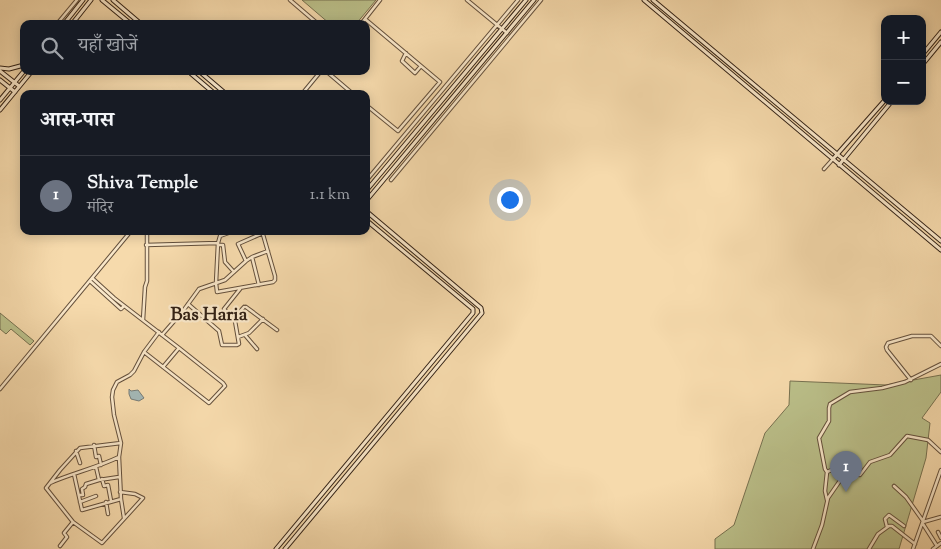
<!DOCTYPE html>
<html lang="hi">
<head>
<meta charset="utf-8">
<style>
	:root { --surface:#171b24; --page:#242831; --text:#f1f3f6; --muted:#9ea1a6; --line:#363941; --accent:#1a73e8 }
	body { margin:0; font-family:"Sorts Mill Goudy","Noto Serif Devanagari",serif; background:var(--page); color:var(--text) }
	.controls { position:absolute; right:15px; top:15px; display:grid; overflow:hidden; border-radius:10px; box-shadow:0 2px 12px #0003 }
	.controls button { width:45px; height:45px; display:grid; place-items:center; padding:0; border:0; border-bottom:1px solid var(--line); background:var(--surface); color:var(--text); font:25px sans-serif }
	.you { position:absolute; left:509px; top:199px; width:18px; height:18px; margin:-12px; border:4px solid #fff; border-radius:50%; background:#1a73e8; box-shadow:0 0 0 8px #1a73e833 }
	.badge { display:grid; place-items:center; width:32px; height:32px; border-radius:50%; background:var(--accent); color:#fff; font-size:16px; font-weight:700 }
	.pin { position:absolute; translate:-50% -41px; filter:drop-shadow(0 1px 2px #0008) }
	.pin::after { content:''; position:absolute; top:26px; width:18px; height:15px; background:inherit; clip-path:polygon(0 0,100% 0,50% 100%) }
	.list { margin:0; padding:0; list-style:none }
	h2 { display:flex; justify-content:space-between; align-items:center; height:65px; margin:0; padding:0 20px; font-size:21px }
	h2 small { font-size:16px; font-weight:400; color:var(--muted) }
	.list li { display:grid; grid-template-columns:32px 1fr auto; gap:15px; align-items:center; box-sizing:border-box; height:80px; padding:0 20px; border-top:1px solid var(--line) }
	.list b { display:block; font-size:19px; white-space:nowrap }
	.list p { margin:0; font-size:16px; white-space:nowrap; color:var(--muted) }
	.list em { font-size:16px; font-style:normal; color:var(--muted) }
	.icon { flex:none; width:28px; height:28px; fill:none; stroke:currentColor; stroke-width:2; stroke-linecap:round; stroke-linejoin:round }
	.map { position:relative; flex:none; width:941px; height:549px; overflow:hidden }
	.search { position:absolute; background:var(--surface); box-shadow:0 2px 12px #0003; left:20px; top:20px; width:350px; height:55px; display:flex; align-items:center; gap:12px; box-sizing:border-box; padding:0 18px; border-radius:10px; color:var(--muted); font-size:19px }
	.panel { position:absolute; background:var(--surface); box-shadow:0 2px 12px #0003; left:20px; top:90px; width:350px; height:145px; border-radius:10px }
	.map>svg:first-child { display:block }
	.green { fill:#bbc08a; stroke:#777150 }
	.water { fill:#a3b7b6; stroke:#767b76 }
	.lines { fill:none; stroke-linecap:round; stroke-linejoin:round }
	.street-casing { stroke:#64503c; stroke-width:4.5 }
	.secondary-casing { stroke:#332216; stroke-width:5 }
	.street { stroke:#f9e7c9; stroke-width:2.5 }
	.secondary { stroke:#f9e7c9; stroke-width:3 }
	.labels { text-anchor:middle; stroke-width:4.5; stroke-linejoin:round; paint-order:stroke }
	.neighbourhood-label { font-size:19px; font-weight:bold; fill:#332216; stroke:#f9e7c9 }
</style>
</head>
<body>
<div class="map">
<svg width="941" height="549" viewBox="0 0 941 549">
	<rect width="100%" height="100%" fill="#f6daac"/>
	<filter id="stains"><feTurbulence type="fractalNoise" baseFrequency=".004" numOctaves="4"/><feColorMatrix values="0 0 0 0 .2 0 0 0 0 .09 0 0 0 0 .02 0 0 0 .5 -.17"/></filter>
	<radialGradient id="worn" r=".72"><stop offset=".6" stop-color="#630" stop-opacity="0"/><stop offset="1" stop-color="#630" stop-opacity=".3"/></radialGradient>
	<path class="green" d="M 302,0 L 376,0 L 356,24 L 330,24 Z
		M 0,313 L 34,341 L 30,345 L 11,329 L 6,334 L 0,329 Z
		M 941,375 L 941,392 L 922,418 L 930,423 L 926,458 L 899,549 L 715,549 L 715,539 L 734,525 L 765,433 L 789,405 L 790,381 L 886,385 Z"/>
	<path class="water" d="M 129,389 L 131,391 L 138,390 L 144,398 L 139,401 L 131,399 L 129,394 Z"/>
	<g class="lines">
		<defs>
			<path id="street" d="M 290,0 L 318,24
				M 467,0 L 507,33
				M 365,19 L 440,82 L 398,131 L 366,105
				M 57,24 L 77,0
				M 361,24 L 380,0
				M 406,53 L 402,61 L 415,73 L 421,66
				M 326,71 L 353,94
				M 302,94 L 321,71
				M 824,169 L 833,159
				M 391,180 L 541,0
				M 366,181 L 518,0
				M 218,243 L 216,283 L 217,292 L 273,282 L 275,280 L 275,276 L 262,231
				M 146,245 L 218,243 L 220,236 L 234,231
				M 218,245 L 223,245 L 225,262 L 234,272
				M 252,257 L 268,251
				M 246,261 L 252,257 L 259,285
				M 92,278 L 114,298 L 179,348
				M 90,281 L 121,309 L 124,306
				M 188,304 L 219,331 L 222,345 L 237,345 L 239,344 L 235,321 L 224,309 L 240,289
				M 246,307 L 277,330
				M 233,319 L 244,307
				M 143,320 L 145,287 L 147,281 L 147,231
				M 162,335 L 183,311 L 199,289 L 225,280 L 246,261 L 238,244 L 263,233
				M 245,335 L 257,349
				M 238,337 L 249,333 L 263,319
				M 144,352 L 209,403 L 225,386 L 223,383 L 179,348 L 163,367
				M 911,380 L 887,350 L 886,347 L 888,343 L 912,336 L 931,336 L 941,346
				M 0,389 L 131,231
				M 94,445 L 96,457 L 99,456 L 101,465
				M 76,451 L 80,463
				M 96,467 L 99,480
				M 846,472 L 836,468 L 827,472 L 825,469 L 819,438 L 829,421 L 829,408 L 830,404 L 850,392 L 882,388 L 905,382 L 941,364
				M 74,474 L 82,510 L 121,499 L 119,457 L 121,443 L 114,415 L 112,397 L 113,390 L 117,382 L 130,375 L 134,371 L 144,352 L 159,332
				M 102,479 L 104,486 L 108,485 L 111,501
				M 50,483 C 73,473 96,468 119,457
				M 894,486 L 906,497 L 923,521
				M 120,492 L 135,494 L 143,498 L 102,543 L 73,522 L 46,488 L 60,470 L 80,448 L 121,443
				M 79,495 L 83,495 L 82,489 L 85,487 L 86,484 L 99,480 L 119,477
				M 121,499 L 124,518
				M 827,500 L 825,491 L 827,472
				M 80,502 L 96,496
				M 106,502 L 108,514
				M 923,522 L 941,517
				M 923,524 L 937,546
				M 887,527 L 885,519 L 889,515 L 904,526
				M 938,532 L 941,538
				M 60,546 L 67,537 L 64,533 L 73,522
				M 813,549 L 822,525 L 828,498 L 846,472 L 860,475 L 870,462 L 890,455 L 907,436 L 928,440 L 941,452
				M 869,549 L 878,534 L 889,526 L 892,526 L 915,544
				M 913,549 L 941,470
				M 933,549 L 941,543"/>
			<path id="secondary" d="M 102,0 L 131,24
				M 113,0 L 141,24
				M 644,0 L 941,250
				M 653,0 L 941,241
				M 64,24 L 83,0
				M 72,24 L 91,0
				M 922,55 L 941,32
				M 922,65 L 941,42
				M 0,68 L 9,69 L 24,65
				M 0,71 L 19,86
				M 188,71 L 215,94
				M 199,71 L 226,94
				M 0,80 L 15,92
				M 0,100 L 24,71
				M 0,110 L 32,71
				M 833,159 L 885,100
				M 839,165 L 892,101
				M 366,191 L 526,0
				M 366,201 L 534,0
				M 276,549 L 473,313 L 473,309 L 366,220
				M 285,549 L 482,313 L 481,308 L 366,211"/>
		</defs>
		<use href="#street" class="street-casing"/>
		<use href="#secondary" class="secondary-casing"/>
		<use href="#street" class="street"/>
		<use href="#secondary" class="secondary"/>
	</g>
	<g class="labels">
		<g class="neighbourhood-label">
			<text x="209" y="320">Bas Haria</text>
		</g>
	</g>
	<rect width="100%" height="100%" filter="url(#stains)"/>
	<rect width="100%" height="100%" fill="url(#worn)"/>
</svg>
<div class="controls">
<button>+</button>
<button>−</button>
</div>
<div class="you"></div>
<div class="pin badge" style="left:846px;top:492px;background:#6b7280">1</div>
<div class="search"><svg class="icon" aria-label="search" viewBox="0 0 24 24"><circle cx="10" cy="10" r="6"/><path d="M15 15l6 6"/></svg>यहाँ खोजें</div>
<section class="panel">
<h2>आस-पास<small></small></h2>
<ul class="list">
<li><span class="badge" style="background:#6b7280">1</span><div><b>Shiva Temple</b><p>मंदिर</p></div><em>1.1 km</em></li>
</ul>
</section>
</div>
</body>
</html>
